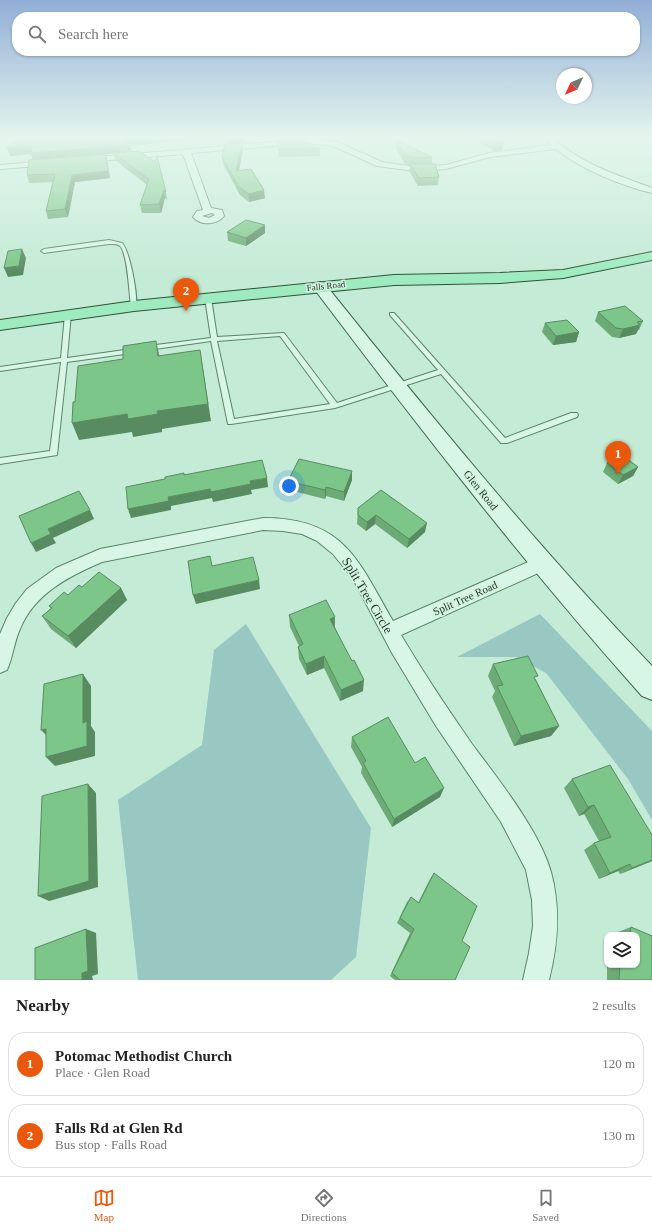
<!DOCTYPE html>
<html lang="en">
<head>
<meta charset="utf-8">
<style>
	:root { --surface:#fff; --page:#f2f2f2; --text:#222; --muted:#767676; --line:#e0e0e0; --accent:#ea580c }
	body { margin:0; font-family:"Times New Roman",serif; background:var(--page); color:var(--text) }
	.controls { position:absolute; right:12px; bottom:12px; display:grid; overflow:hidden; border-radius:8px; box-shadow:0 1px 3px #0004 }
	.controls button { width:36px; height:36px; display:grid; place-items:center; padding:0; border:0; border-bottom:1px solid var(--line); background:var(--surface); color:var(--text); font:20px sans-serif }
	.compass { position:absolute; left:556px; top:68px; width:36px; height:36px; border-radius:50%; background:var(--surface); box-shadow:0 1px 3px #0004; rotate:226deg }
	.you { position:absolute; left:289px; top:486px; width:14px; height:14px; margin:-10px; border:3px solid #fff; border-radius:50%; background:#1a73e8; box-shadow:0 0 0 6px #1a73e833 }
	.badge { display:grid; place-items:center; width:26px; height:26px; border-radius:50%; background:var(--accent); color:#fff; font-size:13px; font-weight:700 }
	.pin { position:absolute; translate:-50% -33px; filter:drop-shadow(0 1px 2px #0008) }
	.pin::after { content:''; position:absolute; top:21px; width:14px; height:12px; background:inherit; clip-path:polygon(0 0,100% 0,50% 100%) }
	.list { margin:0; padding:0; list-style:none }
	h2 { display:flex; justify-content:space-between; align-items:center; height:52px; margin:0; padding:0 16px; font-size:17px }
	h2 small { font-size:13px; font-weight:400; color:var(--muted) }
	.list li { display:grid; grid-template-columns:26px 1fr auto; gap:12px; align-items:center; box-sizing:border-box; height:64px; margin:0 8px 8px; padding:0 8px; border:1px solid var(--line); border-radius:16px }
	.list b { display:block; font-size:15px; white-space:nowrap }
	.list p { margin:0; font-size:13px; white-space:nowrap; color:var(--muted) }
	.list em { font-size:13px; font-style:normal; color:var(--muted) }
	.icon { flex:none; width:22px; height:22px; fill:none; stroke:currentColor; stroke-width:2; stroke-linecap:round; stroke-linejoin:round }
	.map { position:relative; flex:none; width:652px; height:980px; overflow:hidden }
	.search { position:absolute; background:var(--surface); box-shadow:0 1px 3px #0004; left:12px; right:12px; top:12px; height:44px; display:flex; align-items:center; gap:10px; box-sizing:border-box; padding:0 14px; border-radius:16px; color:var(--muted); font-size:15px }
	.sheet { height:196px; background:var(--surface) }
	nav { display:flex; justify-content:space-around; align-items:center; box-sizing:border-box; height:56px; border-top:1px solid var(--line); background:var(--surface); font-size:11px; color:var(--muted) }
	nav a { display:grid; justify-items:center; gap:2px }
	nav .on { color:var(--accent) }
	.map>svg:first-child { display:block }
	.green { fill:#99c8c2 }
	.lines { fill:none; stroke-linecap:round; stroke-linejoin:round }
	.lane-casing { stroke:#5c8467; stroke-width:2 }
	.street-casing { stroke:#5c8467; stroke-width:2 }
	.secondary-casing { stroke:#3f6649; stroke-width:2 }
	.primary-casing { stroke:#305237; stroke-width:2 }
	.lane { fill:#d7f6e5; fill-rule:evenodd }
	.street { fill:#d7f6e5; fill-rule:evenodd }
	.secondary { fill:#d7f6e5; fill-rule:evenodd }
	.primary { fill:#9febc0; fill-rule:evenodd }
	.wall { fill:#6caa76 }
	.shaded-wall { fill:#588b60 }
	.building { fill:#7dc689; stroke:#588b60 }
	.labels { text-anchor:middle; stroke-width:3; stroke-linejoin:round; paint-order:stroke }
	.far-street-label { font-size:9px; fill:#1f3524; stroke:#d3f3e2 }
	.street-label { font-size:11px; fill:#1f3524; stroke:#d3f3e2 }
	.near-street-label { font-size:13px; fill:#1f3524; stroke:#d3f3e2 }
</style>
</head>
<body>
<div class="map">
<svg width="652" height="980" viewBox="0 0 652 980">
	<rect width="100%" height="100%" fill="#c4ebd6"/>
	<path class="green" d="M 540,614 L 652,731 L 652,820 L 628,779 L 546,673 L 516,657 L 457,657 Z
		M 246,624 L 371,828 L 356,957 L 331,980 L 138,980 L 118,800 L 202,745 L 214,650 Z"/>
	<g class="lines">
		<defs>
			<path id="lane" d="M 109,240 L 122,243 C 130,251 138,296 136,307 L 131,306 C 129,292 128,258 121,247 C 118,243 113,244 109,244 L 44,253 L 41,251 L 44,249 Z
				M 208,296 L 211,298 L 217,337 L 284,333 L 337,403 L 438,370 L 390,315 L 390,313 L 394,313 L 505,438 L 571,413 L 577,413 L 578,415 L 577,417 L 507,443 L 501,443 L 441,374 L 335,408 L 231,424 L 228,424 L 211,341 L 148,350 L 145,348 L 148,346 L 211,338 L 205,298 ZM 280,336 L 330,404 L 234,419 L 217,341 Z
				M 68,312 L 71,314 L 67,358 L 132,349 L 135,351 L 132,353 L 67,362 L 57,455 L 0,464 L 0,458 L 50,451 L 61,362 L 0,371 L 0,367 L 61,358 L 65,314 Z"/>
			<path id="street" d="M 547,138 L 553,138 C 581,164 617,175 652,188 L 652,193 C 622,186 580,169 556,149 L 490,157 L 446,169 L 415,171 L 377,166 L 333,146 L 308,143 L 191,153 L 211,208 L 222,210 L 224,216 C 217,225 201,226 193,217 L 197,211 L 203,210 L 183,154 L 87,162 L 83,160 L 87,158 L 308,139 L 337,142 L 382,162 L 415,167 L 446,165 L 489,153 L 552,145 L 546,140 ZM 212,213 L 215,215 L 209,218 L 202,216 Z
				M 49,161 L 53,163 L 52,165 L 0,169 L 0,165 Z
				M 263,518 C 344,518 358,560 393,621 L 535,559 L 541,557 L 547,559 L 549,564 L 547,569 L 401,635 C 423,672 447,708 472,744 C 498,779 539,830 551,872 C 561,909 558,944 549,980 L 523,980 L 529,953 L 533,926 L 532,900 L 526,870 L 501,822 L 436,726 L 392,653 L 353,579 L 333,554 L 317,541 L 302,534 L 283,531 L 263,530 L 102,562 C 69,576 34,594 20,629 C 14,642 13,657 7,670 L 0,673 L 0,634 L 7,618 L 16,603 L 27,589 L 56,568 L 100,549 Z"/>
			<path id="secondary" d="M 320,282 L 325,284 C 430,415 536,545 652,666 L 652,700 L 642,696 C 526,566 420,429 315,290 L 312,287 L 315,284 Z"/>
			<path id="primary" d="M 652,252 L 652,260 L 563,278 L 500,283 L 394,285 L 134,311 L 0,330 L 0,320 L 134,301 L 394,275 L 500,273 L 563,270 Z"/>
		</defs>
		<use href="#lane" class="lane-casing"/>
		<use href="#street" class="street-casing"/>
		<use href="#secondary" class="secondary-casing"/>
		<use href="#primary" class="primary-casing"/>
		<use href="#lane" class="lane"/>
		<use href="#street" class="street"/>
		<use href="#secondary" class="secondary"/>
		<use href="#primary" class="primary"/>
	</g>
	<path class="wall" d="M 228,138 L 245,138 L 245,142 L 242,142 L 243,150 L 239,171 L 265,198 L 249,202 L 240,195 L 223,164 L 222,157 L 228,144 Z
		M 474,138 L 505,138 L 502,150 L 494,151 Z
		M 278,139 L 320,148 L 320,156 L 279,157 Z
		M 396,140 L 432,157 L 432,164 L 439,177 L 438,185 L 418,186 L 410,172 L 410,165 L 405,164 L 396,148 Z
		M 172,141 L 130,146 L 131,151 L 166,192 L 167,200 L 165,198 L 161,213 L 142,213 L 140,205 L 147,185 L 115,160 L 114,154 L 106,154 L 110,178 L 75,182 L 68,217 L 48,219 L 46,211 L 53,182 L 29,183 L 27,175 L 33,160 L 31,154 L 10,156 L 7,148 Z
		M 265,225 L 265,233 L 246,246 L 228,241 L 227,232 Z
		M 598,312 L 643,321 L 639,330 L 638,330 L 636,334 L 619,338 L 612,337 L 595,321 Z
		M 545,323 L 579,332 L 576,342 L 553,345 L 542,332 Z
		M 607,463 L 638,467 L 633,476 L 618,484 L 603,472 Z
		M 352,480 L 344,501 L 326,496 L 325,499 L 289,490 L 288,481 Z
		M 358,508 L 425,532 L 407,548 L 375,524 L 366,531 L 357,524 Z
		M 82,587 L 121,588 L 127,600 L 76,648 L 51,629 L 42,616 L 51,608 L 49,606 Z
		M 289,615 L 335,617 L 335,627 L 363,691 L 340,701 L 324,668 L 307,675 L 299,659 L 298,647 L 299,646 L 290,627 Z
		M 493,664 L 536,680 L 559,726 L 551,736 L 514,746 L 492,697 L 495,691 L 488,676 Z
		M 352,737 L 415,763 L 440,797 L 392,827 L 361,773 L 362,767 L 351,747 Z
		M 572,779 L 652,861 L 620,874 L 618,871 L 599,879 L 584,850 L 594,843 L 599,841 L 584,814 L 579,816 L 564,788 Z
		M 434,873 L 462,941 L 455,980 L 395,980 L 390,976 L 410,933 L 397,923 L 407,902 L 411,897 L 418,903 L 430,879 Z
		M 631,927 L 652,936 L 652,980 L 607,980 L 607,965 L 637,965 L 637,935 L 618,935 L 618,932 Z"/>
	<path class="shaded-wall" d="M 131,138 L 214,138 L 172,141 L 130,146 L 132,152 L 106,154 L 110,178 L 75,182 L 68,217 L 65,209 L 72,175 L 33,161 L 31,154 L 10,156 L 7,148 Z
		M 228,138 L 245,138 L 245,142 L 242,142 L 243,150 L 237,179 L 228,144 Z
		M 505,138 L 502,150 L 494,151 L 496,143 Z
		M 164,190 L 165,198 L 161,213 L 159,204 Z
		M 264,190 L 265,198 L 249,202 L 249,194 Z
		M 265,225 L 265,233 L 246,246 L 246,238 Z
		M 22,249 L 26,258 L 23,275 L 8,277 L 4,268 Z
		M 640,325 L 636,334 L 619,338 L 623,329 Z
		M 579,332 L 576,342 L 553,345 L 556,336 Z
		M 156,341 L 160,359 L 158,356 Z
		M 200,350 L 211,421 L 162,429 L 162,432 L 133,437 L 132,432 L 79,440 L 72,423 L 127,414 L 157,411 Z
		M 638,467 L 633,476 L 618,484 L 623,475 Z
		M 352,471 L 352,480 L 344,501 L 344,492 Z
		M 267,478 L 268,487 L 251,490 L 252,494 L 213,502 L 212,498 L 171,506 L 171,510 L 131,518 L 128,509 L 168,497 Z
		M 326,487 L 326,496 L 325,499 L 325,490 Z
		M 90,510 L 94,519 L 53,538 L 56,543 L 36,552 L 31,543 L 48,529 Z
		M 376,515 L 375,524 L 366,531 L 367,522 Z
		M 427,523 L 425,532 L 407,548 L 409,539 Z
		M 259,580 L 260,589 L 196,604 L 193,595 Z
		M 121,588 L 127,600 L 76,648 L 68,636 Z
		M 335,617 L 334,629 L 330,619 Z
		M 324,656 L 324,668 L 307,675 L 306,664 Z
		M 83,674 L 91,686 L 91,726 L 95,732 L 95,756 L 55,766 L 46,757 L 83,723 Z
		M 364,680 L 363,691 L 340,701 L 341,690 Z
		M 559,726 L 551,736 L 514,746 L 521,736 Z
		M 46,729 L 51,740 L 41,730 Z
		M 88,784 L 96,793 L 98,887 L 49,901 L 38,896 Z
		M 444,788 L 440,797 L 392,827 L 394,819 Z
		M 594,805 L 584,814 L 579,816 L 588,807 Z
		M 652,860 L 652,861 L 620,874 L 632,868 Z
		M 630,864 L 618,871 L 599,879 L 610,873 Z
		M 86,929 L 96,933 L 98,974 L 92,976 L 93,980 L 82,980 L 82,973 Z"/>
	<path class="building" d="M 20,138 L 131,138 L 122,139 L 130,145 L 31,153 L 32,146 L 7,148 Z
		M 288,138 L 298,138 L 320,148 L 278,149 L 278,139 Z
		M 487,138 L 505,138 L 504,142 L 496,143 Z
		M 396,140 L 432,157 L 416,158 L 406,156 Z
		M 242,142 L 236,171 L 251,169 L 264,190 L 249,194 L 239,187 L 222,157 L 225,144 Z
		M 139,151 L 155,162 L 157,156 L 166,192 L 164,190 L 159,204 L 140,205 L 149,179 L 113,153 Z
		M 105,154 L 108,171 L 72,175 L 65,209 L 46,211 L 55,174 L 27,175 L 29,160 Z
		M 410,164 L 435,164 L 439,177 L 419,178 Z
		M 246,220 L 265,225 L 246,238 L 227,232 Z
		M 22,249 L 19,266 L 4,268 L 8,251 Z
		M 625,306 L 643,321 L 637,322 L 640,325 L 623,329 L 616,328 L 598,312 Z
		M 567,320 L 579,332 L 556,336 L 545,323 Z
		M 156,341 L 158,356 L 200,350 L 208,404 L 157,411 L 158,414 L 128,419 L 127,414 L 72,423 L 73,402 L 75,402 L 78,366 L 123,359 L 123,346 Z
		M 622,455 L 638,467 L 623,475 L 607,463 Z
		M 299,459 L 352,471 L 344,492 L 326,487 L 325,490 L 288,481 Z
		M 262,460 L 267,478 L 250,481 L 251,484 L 211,492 L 210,489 L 168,497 L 169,501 L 128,509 L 126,487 L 165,479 L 165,477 L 184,473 L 184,475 Z
		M 381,490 L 427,523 L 409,539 L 376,515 L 367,522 L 358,515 L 358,508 Z
		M 79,491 L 90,510 L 48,529 L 51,534 L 31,543 L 19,516 Z
		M 210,556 L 212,566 L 253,557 L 259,580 L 193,595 L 188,561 Z
		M 99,572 L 121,588 L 68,636 L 42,616 L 52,608 L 49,606 L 64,592 L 68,595 L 79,585 L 82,587 Z
		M 326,600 L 335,617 L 330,619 L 352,661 L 354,660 L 364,680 L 341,690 L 324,656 L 306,664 L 298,647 L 303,644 L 289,615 Z
		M 528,656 L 538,676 L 534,677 L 559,726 L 521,736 L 497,686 L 503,685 L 493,664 Z
		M 83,674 L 83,723 L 87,721 L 87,746 L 46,757 L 46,729 L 41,730 L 44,684 Z
		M 388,717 L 415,763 L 425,757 L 444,788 L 394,819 L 363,763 L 366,761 L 352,737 Z
		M 610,765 L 652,835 L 652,860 L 632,868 L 630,864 L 610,873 L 594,843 L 611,837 L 594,805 L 588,807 L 572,779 Z
		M 88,784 L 89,881 L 38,896 L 42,796 Z
		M 434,873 L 477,906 L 462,941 L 470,947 L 455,980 L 400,980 L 392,973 L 414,929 L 400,918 L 411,897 L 419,903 Z
		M 631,927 L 652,936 L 652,980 L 619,980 L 620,965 L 637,965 L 637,935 L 630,935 Z
		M 86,929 L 88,971 L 82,973 L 82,980 L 35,980 L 35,948 Z"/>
	<linearGradient id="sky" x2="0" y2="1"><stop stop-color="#92aed7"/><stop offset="0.5" stop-color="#e4f6ed"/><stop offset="1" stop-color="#e4f6ed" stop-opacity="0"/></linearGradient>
	<rect width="652" height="275" fill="url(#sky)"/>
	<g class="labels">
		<g class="far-street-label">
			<text transform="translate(326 286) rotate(-6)" y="3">Falls Road</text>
		</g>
		<g class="street-label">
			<text transform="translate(481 490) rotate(51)" y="4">Glen Road</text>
			<text transform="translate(465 598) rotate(-24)" y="4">Split Tree Road</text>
		</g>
		<g class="near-street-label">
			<text transform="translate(368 595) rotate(59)" y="5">Split Tree Circle</text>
		</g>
	</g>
</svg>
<div class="controls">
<button><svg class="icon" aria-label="layers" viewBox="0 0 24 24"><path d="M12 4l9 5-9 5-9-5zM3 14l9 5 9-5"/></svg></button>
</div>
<svg class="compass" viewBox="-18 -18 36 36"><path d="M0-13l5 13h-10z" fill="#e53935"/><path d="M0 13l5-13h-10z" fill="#767676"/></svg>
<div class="you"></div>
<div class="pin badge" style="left:618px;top:474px">1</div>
<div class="pin badge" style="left:186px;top:311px">2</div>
<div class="search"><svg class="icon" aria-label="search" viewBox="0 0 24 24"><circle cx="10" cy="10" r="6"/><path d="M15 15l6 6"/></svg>Search here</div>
</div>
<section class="sheet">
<h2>Nearby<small>2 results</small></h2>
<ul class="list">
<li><span class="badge">1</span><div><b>Potomac Methodist Church</b><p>Place · Glen Road</p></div><em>120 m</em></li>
<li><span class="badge">2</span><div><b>Falls Rd at Glen Rd</b><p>Bus stop · Falls Road</p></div><em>130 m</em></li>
</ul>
</section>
<nav>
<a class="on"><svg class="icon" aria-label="map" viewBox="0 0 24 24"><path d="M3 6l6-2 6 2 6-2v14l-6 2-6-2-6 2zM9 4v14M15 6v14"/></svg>Map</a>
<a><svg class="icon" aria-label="directions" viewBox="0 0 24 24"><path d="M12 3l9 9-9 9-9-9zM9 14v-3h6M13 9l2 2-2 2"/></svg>Directions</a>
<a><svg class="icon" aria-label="saved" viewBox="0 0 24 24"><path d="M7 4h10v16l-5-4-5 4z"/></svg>Saved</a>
</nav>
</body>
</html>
